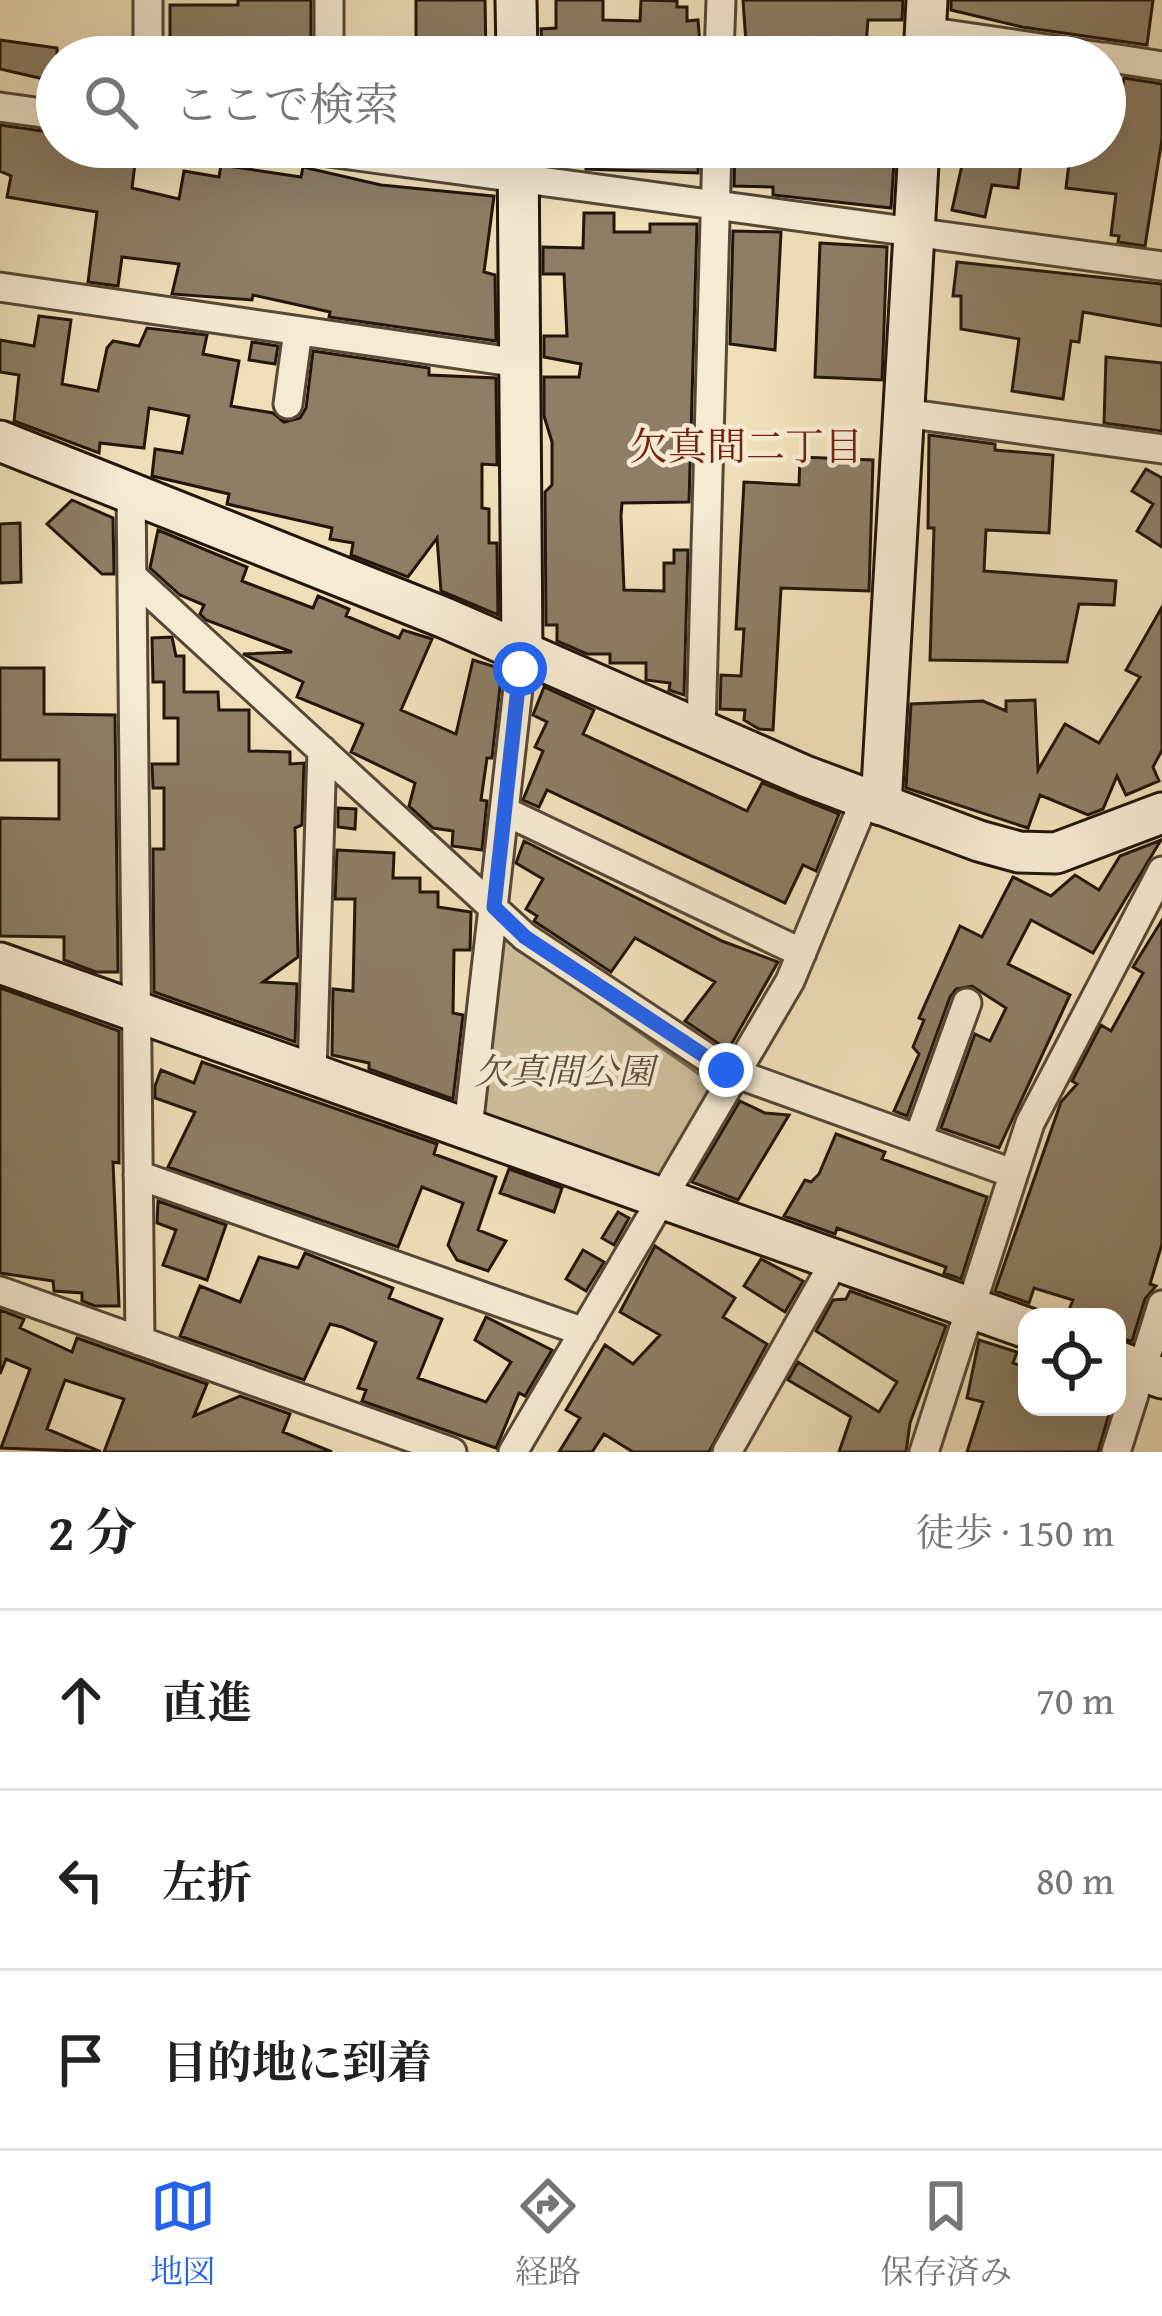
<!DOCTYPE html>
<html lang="ja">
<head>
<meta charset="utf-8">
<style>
	:root { --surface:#fff; --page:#f6f6f6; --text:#222; --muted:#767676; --line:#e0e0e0; --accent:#2563eb }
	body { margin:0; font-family:"Gentium Book Plus","Noto Serif JP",serif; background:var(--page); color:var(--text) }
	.controls { position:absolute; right:36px; bottom:36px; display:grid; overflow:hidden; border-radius:24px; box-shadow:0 12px 48px #0002 }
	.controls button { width:108px; height:108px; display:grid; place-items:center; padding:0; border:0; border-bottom:3px solid var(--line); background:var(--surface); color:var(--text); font:60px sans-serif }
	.stop { position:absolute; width:36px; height:36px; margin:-27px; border:9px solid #2563eb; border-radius:50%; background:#fff }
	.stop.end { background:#2563eb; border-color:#fff; box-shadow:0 3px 12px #0008 }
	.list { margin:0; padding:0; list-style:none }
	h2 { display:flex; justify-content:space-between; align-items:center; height:156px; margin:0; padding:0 48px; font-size:51px }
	h2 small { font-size:39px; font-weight:400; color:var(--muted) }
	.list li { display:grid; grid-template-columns:78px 1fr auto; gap:36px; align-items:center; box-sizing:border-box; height:180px; padding:0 48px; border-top:3px solid var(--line) }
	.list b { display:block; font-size:45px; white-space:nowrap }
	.list em { font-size:39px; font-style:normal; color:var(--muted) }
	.icon { flex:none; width:66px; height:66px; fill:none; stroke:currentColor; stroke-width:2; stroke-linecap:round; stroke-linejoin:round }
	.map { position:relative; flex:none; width:1162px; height:1452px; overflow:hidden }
	.search { position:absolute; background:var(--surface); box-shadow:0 12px 48px #0002; left:36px; right:36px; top:36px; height:132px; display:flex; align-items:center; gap:30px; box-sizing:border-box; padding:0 42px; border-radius:66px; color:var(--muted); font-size:45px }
	.sheet { height:696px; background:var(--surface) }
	nav { display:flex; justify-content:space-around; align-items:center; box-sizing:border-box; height:168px; border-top:3px solid var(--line); background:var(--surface); font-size:33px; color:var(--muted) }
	nav a { display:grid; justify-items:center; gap:6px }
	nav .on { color:var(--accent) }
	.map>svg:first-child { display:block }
	.green { fill:#ccbd9b; stroke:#786952; stroke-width:3 }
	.building { fill:#8d7e65; stroke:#231509; stroke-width:3 }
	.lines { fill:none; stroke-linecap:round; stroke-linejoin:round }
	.street-casing { stroke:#564835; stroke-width:33 }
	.secondary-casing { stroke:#231509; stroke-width:45 }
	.street { stroke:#f5ead2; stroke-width:27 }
	.secondary { stroke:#f5ead2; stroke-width:39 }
	.route { stroke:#2563eb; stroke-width:15 }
	.labels { text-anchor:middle; stroke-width:9; stroke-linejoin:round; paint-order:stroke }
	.park-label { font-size:36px; font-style:italic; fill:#5e503c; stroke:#f5ead2 }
	.neighbourhood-label { font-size:39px; fill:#7a1f14; stroke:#f5ead2 }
</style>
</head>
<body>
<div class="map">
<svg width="1162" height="1452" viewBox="0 0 1162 1452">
	<rect width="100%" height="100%" fill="#efdfb9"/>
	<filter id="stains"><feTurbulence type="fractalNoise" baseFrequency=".00167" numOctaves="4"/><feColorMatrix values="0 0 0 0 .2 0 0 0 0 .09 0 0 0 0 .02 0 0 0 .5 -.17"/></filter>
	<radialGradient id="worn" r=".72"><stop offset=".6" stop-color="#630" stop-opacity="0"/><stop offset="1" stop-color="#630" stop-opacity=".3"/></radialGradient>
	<path class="green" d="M 500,935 L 719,1088 L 667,1176 L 656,1180 L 489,1122 L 482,1112 Z"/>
	<path class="building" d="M 238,0 L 311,0 L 311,57 L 170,57 L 170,5 L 238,5 Z
		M 416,0 L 485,0 L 486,57 L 416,57 Z
		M 556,0 L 603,0 L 603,20 L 640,21 L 641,0 L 677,1 L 677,7 L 687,7 L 687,21 L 698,20 L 701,57 L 543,57 L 541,29 L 556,28 Z
		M 743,0 L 903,0 L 902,20 L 868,20 L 865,57 L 747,57 Z
		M 951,0 L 1153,0 L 1147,45 L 1022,27 L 951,10 Z
		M 0,40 L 57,48 L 57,82 L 0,69 Z
		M 1124,78 L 1162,84 L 1162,139 L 1145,246 L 1118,242 L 1119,236 L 1111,235 L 1116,194 L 1066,188 L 1071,147 L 1107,147 L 1115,90 L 1122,90 Z
		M 0,125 L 57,133 L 57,147 L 137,147 L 132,188 L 179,199 L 184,171 L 219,177 L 221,165 L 301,177 L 303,167 L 381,185 L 494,196 L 484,272 L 495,275 L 496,341 L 329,317 L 330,312 L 253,295 L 252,300 L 172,294 L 179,264 L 122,257 L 118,286 L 88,282 L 97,212 L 7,197 L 11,176 L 0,171 Z
		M 586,147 L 699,147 L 698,173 L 586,169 Z
		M 735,147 L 886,147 L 886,162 L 894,162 L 891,208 L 773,195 L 773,187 L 734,186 Z
		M 966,147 L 1023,147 L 1018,188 L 992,185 L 985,217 L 952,210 Z
		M 584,213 L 614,213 L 614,232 L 650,232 L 650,224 L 697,224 L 689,502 L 622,503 L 621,516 L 624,590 L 664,591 L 664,563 L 674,563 L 674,550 L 688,550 L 684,695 L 669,690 L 670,683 L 646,680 L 646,663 L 610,663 L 610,654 L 587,654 L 557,641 L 557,625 L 546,625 L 545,492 L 552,485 L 552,442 L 544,416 L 544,377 L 579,377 L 581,364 L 544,357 L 544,336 L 567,336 L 564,274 L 543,274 L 543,247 L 583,248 Z
		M 733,231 L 781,232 L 775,350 L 730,344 Z
		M 820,243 L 887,247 L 882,380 L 815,377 Z
		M 957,262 L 1162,284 L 1162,326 L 1083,312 L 1079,342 L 1071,341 L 1063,399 L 1012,391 L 1019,339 L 961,329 L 961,296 L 953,296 Z
		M 39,316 L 71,320 L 62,384 L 98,391 L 107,348 L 113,341 L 139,346 L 147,328 L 207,335 L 203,354 L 239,361 L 231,406 L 273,413 L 284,422 L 300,418 L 306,408 L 313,351 L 429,368 L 429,375 L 496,378 L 497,465 L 482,464 L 482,508 L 489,509 L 489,543 L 497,543 L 498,615 L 441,591 L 437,538 L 408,577 L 351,555 L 353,543 L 330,539 L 332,528 L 227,504 L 229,494 L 152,476 L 155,449 L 182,453 L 189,416 L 149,408 L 144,448 L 100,443 L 99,453 L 14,421 L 19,375 L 0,372 L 0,340 L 34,346 Z
		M 252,342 L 278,346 L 275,364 L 249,360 Z
		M 1106,357 L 1162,363 L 1162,431 L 1104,423 Z
		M 929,435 L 995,444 L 995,450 L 1053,455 L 1049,533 L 986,530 L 984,571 L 1116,581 L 1114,605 L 1079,604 L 1067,662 L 930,660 L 934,528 L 928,528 Z
		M 800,457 L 873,460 L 869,591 L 781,588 L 773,730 L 759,729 L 744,720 L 745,710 L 720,709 L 721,675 L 741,676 L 744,629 L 736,629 L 744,482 L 799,485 Z
		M 1146,469 L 1162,478 L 1162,547 L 1137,531 L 1153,504 L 1132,491 Z
		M 72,500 L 113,518 L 114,574 L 102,574 L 47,524 Z
		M 20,523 L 21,582 L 0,583 L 0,524 Z
		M 158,530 L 247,567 L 242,581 L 313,608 L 318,596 L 349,609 L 346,616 L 399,638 L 403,630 L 432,639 L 401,710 L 456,734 L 473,660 L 502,669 L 492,758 L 487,758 L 481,800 L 487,801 L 482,850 L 452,846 L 453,831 L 433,828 L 409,806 L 415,783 L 351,752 L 363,724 L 297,697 L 303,682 L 243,654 L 292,652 L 206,620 L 200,614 L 204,605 L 180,595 L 150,568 Z
		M 1162,607 L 1162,750 L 1153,767 L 1159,781 L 1126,795 L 1117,776 L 1103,809 L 1088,815 L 1040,795 L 1028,828 L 906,788 L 911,704 L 983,701 L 1006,711 L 1006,701 L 1035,700 L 1038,770 L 1065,724 L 1099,743 L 1140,677 L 1126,670 Z
		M 172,637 L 176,656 L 184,656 L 184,692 L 218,692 L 219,710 L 249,710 L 249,751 L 290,752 L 290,764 L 304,763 L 302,825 L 295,828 L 298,957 L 263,982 L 297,984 L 295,1042 L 154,992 L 153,849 L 164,849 L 164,788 L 153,788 L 152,764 L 178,764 L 178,718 L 164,718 L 164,682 L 153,682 L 152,638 Z
		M 0,668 L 44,668 L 44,714 L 115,715 L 118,972 L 96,972 L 64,960 L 64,937 L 0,936 L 0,818 L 59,819 L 59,760 L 0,760 Z
		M 544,687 L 594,710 L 583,734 L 747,811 L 762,783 L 839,814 L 816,871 L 803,865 L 785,903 L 547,790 L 539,807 L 523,800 L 543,751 L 535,747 L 547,722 L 533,715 Z
		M 338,808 L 356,809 L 355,829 L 338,827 Z
		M 1161,840 L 1093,953 L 1031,920 L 1008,964 L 1070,995 L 999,1148 L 941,1128 L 975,1034 L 990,1041 L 1006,1008 L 972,986 L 956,989 L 950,997 L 907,1116 L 894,1111 L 919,1054 L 913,1047 L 924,1020 L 919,1018 L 960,926 L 982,937 L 1013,877 L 1051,896 L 1075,875 L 1099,890 L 1120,856 Z
		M 524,841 L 722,941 L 778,962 L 728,1050 L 685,1021 L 715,982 L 635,938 L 611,972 L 534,921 L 537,916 L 526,909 L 543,879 L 516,863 Z
		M 337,850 L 394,853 L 393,878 L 420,878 L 420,892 L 438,892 L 438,907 L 471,912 L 470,950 L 454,950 L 453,1013 L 463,1015 L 453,1099 L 369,1069 L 369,1063 L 332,1055 L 333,989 L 353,991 L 355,899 L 335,899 Z
		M 1162,920 L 1162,1244 L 1150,1284 L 1156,1286 L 1145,1299 L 1132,1341 L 1117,1338 L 1117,1317 L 1066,1317 L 1073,1300 L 1034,1288 L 1029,1303 L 995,1291 L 1061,1102 L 1077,1084 L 1072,1081 L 1101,1025 L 1111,1031 L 1143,973 L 1133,967 Z
		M 0,988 L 119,1031 L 119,1163 L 113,1162 L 119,1306 L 95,1306 L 82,1301 L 82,1293 L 54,1291 L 53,1281 L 0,1273 Z
		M 202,1062 L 437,1144 L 434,1154 L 496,1177 L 478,1230 L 506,1241 L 488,1271 L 457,1260 L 448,1245 L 463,1203 L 422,1187 L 398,1247 L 168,1167 L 195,1112 L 155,1098 L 155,1086 L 161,1070 L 194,1083 Z
		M 740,1101 L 765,1113 L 789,1115 L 738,1200 L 692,1182 Z
		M 836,1134 L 885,1152 L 882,1159 L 987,1197 L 961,1279 L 944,1273 L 946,1267 L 837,1228 L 835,1234 L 784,1216 L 805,1180 L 811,1182 L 819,1174 Z
		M 509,1169 L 562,1188 L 554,1212 L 500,1193 Z
		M 158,1201 L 226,1225 L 207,1280 L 163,1265 L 176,1230 L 157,1223 Z
		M 618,1212 L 629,1218 L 614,1245 L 602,1238 Z
		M 655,1246 L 735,1298 L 723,1317 L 767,1344 L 709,1452 L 633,1452 L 604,1434 L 592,1452 L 559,1452 L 580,1418 L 566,1410 L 605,1345 L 633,1364 L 660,1335 L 620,1312 Z
		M 583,1250 L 604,1262 L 586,1291 L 566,1279 Z
		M 305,1253 L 393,1288 L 389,1298 L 442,1319 L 418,1378 L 486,1402 L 511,1362 L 475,1340 L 486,1317 L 552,1350 L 525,1396 L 519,1393 L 496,1448 L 362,1401 L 366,1390 L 358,1388 L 376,1342 L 342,1327 L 330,1324 L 304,1380 L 180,1336 L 200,1286 L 240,1302 L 259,1257 L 298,1268 Z
		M 761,1259 L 803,1281 L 785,1312 L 744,1286 Z
		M 850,1291 L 946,1326 L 910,1423 L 906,1452 L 839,1452 L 851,1417 L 788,1380 L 798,1362 L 879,1412 L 897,1382 L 816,1331 L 833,1300 L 846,1299 Z
		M 0,1310 L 24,1319 L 20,1328 L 72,1352 L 77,1338 L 207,1384 L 194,1416 L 240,1396 L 290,1414 L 283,1432 L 332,1452 L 104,1452 L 124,1399 L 65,1380 L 47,1429 L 101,1452 L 1,1448 L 30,1369 L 6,1359 L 0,1374 Z
		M 979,1340 L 1017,1352 L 1013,1363 L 1027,1368 L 1027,1407 L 1111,1407 L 1098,1452 L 967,1452 L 983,1402 L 967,1398 Z"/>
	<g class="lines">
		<defs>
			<path id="street" d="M 925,31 L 1102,57
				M 148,57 L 148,0
				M 329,57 L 329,0
				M 719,57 L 721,0
				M 1105,57 L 1162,66
				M 0,107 L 57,115
				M 292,147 L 1162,266
				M 0,287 L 520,363
				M 288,404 L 298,331
				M 904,413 L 1162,449
				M 131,491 L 140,1341
				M 132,576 L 525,937 L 726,1070 L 1012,1173
				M 701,730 L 717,147
				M 504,811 L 802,953
				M 312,1074 L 322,750
				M 468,1128 L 522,653
				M 918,1139 L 967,1003
				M 138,1175 L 584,1332
				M 0,1291 L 452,1452
				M 513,1452 L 790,981 L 865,800
				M 727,1452 L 836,1259
				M 924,1452 L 1030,1123 L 1162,871
				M 1116,1452 L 1162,1305"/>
			<path id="secondary" d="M 516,0 L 517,57
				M 924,57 L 927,0
				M 518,147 L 522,653
				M 0,441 L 445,618 L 805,776 L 979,841 L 1019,852 L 1056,853 L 1162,813
				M 881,805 L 919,147
				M 0,963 L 1027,1328
				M 1117,1361 L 1162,1378"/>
		</defs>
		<use href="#street" class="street-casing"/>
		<use href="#secondary" class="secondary-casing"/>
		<use href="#street" class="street"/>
		<use href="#secondary" class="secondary"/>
	</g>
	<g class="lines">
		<path class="route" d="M 520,669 L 494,907 L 525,937 L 726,1070"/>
	</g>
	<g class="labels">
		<g class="park-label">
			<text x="564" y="1084">欠真間公園</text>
		</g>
		<g class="neighbourhood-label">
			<text x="746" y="460">欠真間二丁目</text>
		</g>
	</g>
	<rect width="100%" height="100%" filter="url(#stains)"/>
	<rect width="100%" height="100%" fill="url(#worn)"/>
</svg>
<div class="controls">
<button><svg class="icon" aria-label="locate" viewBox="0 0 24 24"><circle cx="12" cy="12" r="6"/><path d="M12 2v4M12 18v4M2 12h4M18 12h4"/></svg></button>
</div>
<div class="stop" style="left:520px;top:669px"></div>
<div class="stop end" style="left:726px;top:1070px"></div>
<div class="search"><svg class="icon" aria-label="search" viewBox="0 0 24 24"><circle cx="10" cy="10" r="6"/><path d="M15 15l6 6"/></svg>ここで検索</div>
</div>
<section class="sheet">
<h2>2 分<small>徒歩 · 150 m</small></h2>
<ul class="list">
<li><svg class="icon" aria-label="ahead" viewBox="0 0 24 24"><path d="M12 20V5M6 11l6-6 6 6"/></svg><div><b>直進</b></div><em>70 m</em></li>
<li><svg class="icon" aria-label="left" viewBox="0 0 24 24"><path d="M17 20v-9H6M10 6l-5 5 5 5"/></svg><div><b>左折</b></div><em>80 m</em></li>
<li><svg class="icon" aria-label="arrive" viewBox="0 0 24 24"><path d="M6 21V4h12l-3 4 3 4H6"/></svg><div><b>目的地に到着</b></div></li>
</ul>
</section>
<nav>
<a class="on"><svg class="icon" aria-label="map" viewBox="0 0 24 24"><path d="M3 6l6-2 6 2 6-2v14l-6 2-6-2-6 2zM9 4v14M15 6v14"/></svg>地図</a>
<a><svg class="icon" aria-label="directions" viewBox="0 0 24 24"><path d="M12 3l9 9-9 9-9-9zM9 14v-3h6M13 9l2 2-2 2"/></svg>経路</a>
<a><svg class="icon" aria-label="saved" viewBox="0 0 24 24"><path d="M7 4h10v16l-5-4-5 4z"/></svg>保存済み</a>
</nav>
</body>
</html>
